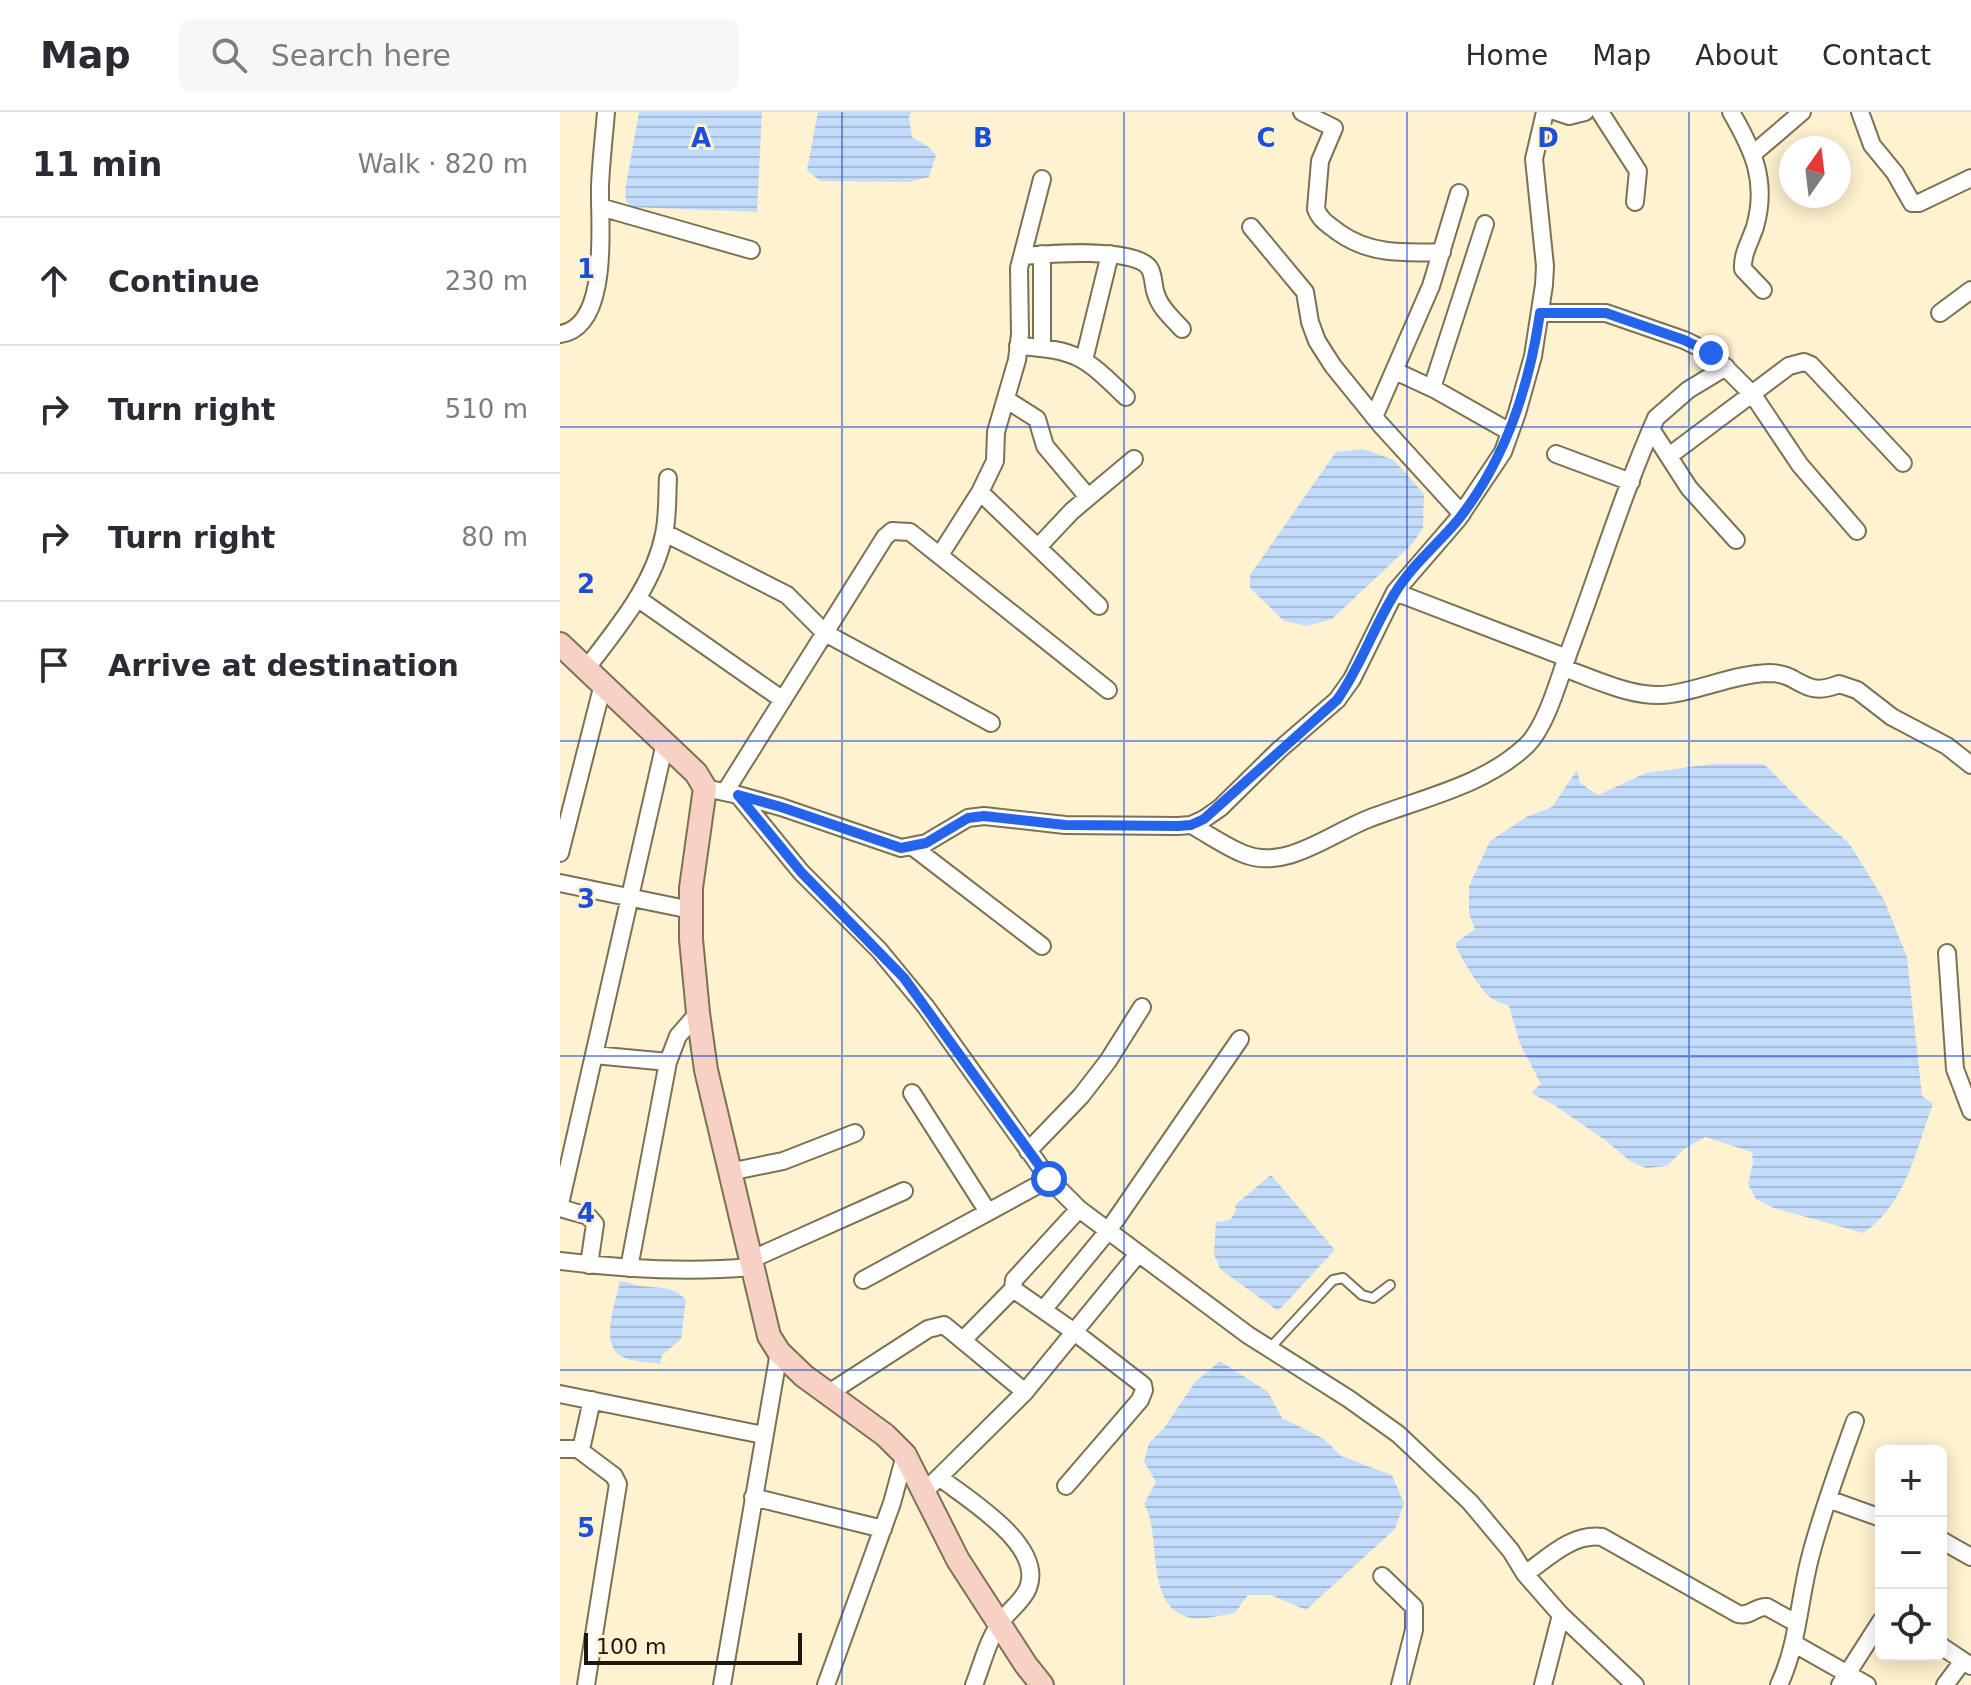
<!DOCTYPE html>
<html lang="en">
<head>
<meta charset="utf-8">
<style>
	:root { --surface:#fff; --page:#f7f7f7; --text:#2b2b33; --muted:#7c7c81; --line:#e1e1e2 }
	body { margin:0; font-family:"DejaVu Sans",sans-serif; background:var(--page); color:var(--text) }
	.controls { position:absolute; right:24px; bottom:24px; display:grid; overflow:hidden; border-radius:12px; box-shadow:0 4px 20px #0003 }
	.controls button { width:72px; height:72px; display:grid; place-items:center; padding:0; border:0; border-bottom:2px solid var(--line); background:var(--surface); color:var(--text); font:40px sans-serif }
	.compass { position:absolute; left:1219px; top:24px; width:72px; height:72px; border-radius:50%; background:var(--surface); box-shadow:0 4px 20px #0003; rotate:14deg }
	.scale { position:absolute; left:24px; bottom:20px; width:218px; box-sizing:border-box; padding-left:8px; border:4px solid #1d190c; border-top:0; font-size:22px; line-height:28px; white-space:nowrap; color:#1d190c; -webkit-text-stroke:6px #fff2d0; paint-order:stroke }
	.stop { position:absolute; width:24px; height:24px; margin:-18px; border:6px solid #2563eb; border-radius:50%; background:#fff }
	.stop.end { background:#2563eb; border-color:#fff; box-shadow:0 2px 8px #0008 }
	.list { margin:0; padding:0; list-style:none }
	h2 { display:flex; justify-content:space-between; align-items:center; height:104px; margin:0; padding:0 32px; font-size:34px }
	h2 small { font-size:26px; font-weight:400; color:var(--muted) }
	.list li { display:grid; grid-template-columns:52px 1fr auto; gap:24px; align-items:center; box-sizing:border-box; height:128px; padding:0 32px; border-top:2px solid var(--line) }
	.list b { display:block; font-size:30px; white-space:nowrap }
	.list em { font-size:26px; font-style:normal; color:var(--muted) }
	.icon { flex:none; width:44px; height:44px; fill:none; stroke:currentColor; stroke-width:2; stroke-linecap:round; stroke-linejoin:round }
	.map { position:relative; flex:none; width:1411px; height:1573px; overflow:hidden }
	header { display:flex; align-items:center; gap:48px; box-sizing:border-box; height:112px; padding:0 40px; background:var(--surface); border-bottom:2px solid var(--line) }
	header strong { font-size:38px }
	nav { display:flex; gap:44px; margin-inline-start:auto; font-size:28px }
	.search { width:560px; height:72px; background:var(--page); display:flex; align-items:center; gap:20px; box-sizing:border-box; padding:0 28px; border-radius:12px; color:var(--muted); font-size:30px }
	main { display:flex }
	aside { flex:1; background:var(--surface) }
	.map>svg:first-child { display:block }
	.water { fill:url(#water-rules) }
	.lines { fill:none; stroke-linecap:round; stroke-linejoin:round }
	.lane-casing { stroke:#7c7153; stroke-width:12 }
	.street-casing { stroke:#7c7153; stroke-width:20 }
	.secondary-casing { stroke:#7c7153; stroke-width:26 }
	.lane { stroke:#fff; stroke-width:8 }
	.street { stroke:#fff; stroke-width:16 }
	.secondary { stroke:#f7d1c4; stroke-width:22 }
	.route { stroke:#2563eb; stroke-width:10 }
	.grid { fill:none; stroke:#1d4ed8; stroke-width:2; stroke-opacity:0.55 }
	.grid-label { font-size:26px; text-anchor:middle; font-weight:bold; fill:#1d4ed8; stroke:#fff2d0; stroke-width:6; stroke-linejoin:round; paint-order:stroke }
</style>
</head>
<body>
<header>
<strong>Map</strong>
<div class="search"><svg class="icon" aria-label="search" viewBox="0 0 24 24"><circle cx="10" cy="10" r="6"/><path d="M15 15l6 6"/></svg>Search here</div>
<nav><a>Home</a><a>Map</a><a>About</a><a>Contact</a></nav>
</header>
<main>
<aside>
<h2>11 min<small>Walk · 820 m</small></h2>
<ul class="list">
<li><svg class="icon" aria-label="ahead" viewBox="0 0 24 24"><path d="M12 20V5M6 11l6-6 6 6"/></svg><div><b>Continue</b></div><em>230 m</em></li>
<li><svg class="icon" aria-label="right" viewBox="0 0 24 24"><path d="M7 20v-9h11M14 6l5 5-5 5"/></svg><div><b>Turn right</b></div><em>510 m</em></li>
<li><svg class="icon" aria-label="right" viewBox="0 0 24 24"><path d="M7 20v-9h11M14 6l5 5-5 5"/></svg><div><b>Turn right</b></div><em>80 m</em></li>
<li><svg class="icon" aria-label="arrive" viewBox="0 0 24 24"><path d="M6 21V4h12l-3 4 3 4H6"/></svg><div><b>Arrive at destination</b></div></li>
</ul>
</aside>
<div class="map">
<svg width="1411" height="1573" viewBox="0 0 1411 1573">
	<defs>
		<pattern id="water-rules" width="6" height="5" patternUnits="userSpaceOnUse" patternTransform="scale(2)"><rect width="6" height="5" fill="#c4dcfc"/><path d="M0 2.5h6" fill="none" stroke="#a8bcd7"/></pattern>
	</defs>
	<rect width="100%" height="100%" fill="#fff2d0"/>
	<path class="water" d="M 79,0 L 202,0 L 197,100 L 71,95 L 66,89 L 65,79 Z
		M 258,0 L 351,0 L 349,6 L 352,25 L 369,35 L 376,43 L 369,65 L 349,70 L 260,69 L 247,58 Z
		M 803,337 L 834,348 L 864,382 L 863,416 L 853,431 L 772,507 L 747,514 L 724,509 L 690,476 L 690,463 L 776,340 Z
		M 1152,652 L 1204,652 L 1246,694 L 1289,731 L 1324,788 L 1347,845 L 1362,984 L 1373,992 C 1356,1037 1346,1093 1303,1121 L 1214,1096 L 1196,1087 L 1188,1072 L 1193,1051 L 1192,1040 L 1145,1025 L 1124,1037 L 1107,1054 L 1086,1056 L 1070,1049 L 1045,1028 L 994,993 L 971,981 L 981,972 L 960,932 L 949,894 C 943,891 936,890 931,886 C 921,879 898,842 895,831 L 915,817 L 909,802 L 909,774 L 930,729 L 968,704 L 992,695 L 1017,658 L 1020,671 L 1038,683 L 1086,661 Z
		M 711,1063 L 775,1138 L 718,1199 L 660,1157 L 654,1142 L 656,1110 L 670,1108 L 676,1099 L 675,1093 Z
		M 60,1169 C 68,1170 74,1173 81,1174 C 99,1177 113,1173 126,1188 L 121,1227 L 102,1243 L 100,1252 C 88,1250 74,1250 63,1245 C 38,1235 56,1189 60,1169 Z
		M 660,1249 L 708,1280 L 722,1306 L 764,1327 L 781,1344 L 832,1363 L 844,1391 L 835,1417 L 746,1498 L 711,1483 L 688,1483 L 675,1501 C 662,1503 644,1508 632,1506 C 582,1497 603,1421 584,1392 L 596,1370 L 584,1350 L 589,1331 L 604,1316 L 635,1270 Z"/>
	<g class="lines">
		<defs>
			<path id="lane" d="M 710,1236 L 773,1168 L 783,1166 L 802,1183 L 813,1186 L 830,1173"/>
			<path id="street" d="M 742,0 L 774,16 L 760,49 L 756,97 C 760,108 769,113 778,120 C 810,143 844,141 882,140
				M 997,0 L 1009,4 L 1025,0
				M 1040,0 L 1078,59 L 1075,90
				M 1171,0 C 1193,38 1208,69 1195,115 C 1190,130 1182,142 1183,157 L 1203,178
				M 1300,0 L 1312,33 L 1335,61 L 1352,91 L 1359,91 L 1411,66
				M 1194,41 L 1242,0
				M 40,95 L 191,138
				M 691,115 L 745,180 L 750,210 L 757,229 L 773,254 L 820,312 L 902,402
				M 462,144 C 485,142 578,134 590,157 C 594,165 593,174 596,182 C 600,196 613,207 622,217
				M 980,201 L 1046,201 L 1124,228 L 1151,241 L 1193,283 L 1240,353 L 1297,419
				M 1380,201 L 1411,178
				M 0,222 C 51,215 39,111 40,74 C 41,49 44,25 46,0
				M 458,234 C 517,238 524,244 566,285
				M 482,236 L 482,142
				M 524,248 L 550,142
				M 835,259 L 876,278 L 950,320
				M 872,276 L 925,112
				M 447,288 L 477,307 L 485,334 L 528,385
				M 814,305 L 871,174 L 899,81
				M 1091,317 L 1129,376 L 1176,428
				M 996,342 L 1071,370
				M 1109,344 L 1229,254 L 1244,250 L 1251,253 L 1343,351
				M 420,380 L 539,494
				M 105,421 L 227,483 L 265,521 L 431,611
				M 479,434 L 512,399 L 574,347
				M 380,443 L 420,380 L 435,349 L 436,320 L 457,248 L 460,222 L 459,156 L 482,67
				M 835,480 L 1007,546
				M 77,486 L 223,588
				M 1003,556 C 1036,567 1075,588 1111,582 C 1144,577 1175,562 1209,561 C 1241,561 1243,587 1279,572 L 1297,578 L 1332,605 L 1387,634 L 1411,653
				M 26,557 C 57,516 94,473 104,422 C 108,404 107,384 108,366
				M 145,676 L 178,683 L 241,760 L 319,838 L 366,895 L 489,1067 L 519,1097 L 688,1223 L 789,1287 L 838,1322 L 910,1390 L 951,1439 L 965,1462 L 1001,1503 L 1075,1573
				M 165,680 L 325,425 L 332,419 L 350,420 L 548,578
				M 178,683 L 221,695 L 341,736 L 366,731 L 408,706 L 424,704 L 505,713 L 618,714 L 631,713 L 644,707 L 660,696 L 719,638 L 777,588 L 792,567 L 835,480 L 898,407 L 943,340 L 957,301 L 973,244 L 984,173 L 985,154 L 974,47 L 985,0
				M 631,713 C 648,722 666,735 684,742 C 725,759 770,722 808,707 C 862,686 924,674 967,633 C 986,614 998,570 1007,545 C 1037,466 1062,383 1096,306 L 1128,278 L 1166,255
				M 353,735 L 482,834
				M 0,741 L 43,572
				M 0,771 L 131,798
				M 1387,841 L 1395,957 L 1411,999
				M 34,943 L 108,950
				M 352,981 L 428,1100
				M 468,1039 L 521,984 L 548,949 L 582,895
				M 169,1060 L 223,1049 L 295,1021
				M 0,1092 L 105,631
				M 0,1096 L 28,1104 L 35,1112 L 29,1153
				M 190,1148 L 344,1079
				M 0,1149 C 64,1157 127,1161 191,1155
				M 69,1156 L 108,950 L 118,924 L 138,901
				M 303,1168 L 489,1067
				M 483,1198 L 548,1119 L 680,927
				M 403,1228 L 453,1177
				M 269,1281 L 368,1217 L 384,1213 L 465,1280
				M 0,1282 L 203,1323
				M 0,1337 L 18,1337 L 22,1333 L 32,1288
				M 18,1337 L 54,1364 L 58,1372 L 26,1573
				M 379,1365 C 407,1387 485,1433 468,1476 C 463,1489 449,1498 441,1510 C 428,1527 422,1553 414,1573
				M 506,1374 L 580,1288 L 584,1278 L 583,1273 L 513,1219 L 453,1177 L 454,1168 L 519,1097
				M 363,1381 L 465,1280 L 578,1142
				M 193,1385 L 323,1417
				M 1268,1387 L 1321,1406
				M 1381,1428 L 1411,1445
				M 965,1462 C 988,1446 1012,1421 1042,1425 L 1178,1502 C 1191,1505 1195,1494 1207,1495 L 1236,1511
				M 822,1464 L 854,1495 L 854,1518 L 840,1573
				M 1233,1531 L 1307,1573
				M 1381,1534 L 1411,1554
				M 162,1573 L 219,1240
				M 266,1573 L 332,1391 L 345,1343
				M 983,1573 L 1001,1503
				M 1219,1573 C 1238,1533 1239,1488 1250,1446 C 1262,1399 1279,1354 1295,1309
				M 1280,1573 L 1321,1509
				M 1385,1573 L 1403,1549"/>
			<path id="secondary" d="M 0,532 L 136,661 L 145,676 L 131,776 L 131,827 L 138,901 L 146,958 L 209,1224 L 219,1240 L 244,1264 L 325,1323 L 345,1343 L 398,1448 L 466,1553 L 482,1573"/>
		</defs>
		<use href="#lane" class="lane-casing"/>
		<use href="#street" class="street-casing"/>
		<use href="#secondary" class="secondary-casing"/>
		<use href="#lane" class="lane"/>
		<use href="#street" class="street"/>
		<use href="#secondary" class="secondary"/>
	</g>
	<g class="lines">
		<path class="route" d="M 489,1067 L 344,866 L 241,760 L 178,683 L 221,695 L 341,736 L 366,731 L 408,706 L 424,704 L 505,713 L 618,714 L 631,713 L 644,707 L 777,588 C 801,554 813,516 835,481 C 851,454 878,432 898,408 C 946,347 969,276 980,201 L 1046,201 L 1124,228 L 1151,241"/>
	</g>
	<path class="grid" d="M 282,0 L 282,1573M 564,0 L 564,1573M 847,0 L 847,1573M 1129,0 L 1129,1573M 0,315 L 1411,315M 0,629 L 1411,629M 0,944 L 1411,944M 0,1258 L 1411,1258"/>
	<g class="grid-label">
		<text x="141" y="35">A</text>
		<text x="423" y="35">B</text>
		<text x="706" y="35">C</text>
		<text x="988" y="35">D</text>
		<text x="26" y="166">1</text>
		<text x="26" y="481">2</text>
		<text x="26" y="796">3</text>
		<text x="26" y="1110">4</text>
		<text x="26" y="1425">5</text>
	</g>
</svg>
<div class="controls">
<button>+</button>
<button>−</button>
<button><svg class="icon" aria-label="locate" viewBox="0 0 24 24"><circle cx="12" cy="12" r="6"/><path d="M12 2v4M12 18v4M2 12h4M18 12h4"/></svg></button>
</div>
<svg class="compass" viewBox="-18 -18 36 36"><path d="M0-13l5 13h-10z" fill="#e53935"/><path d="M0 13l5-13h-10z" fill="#7c7c81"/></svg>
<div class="scale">100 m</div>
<div class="stop" style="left:489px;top:1067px"></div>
<div class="stop end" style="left:1151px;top:241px"></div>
</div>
</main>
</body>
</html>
